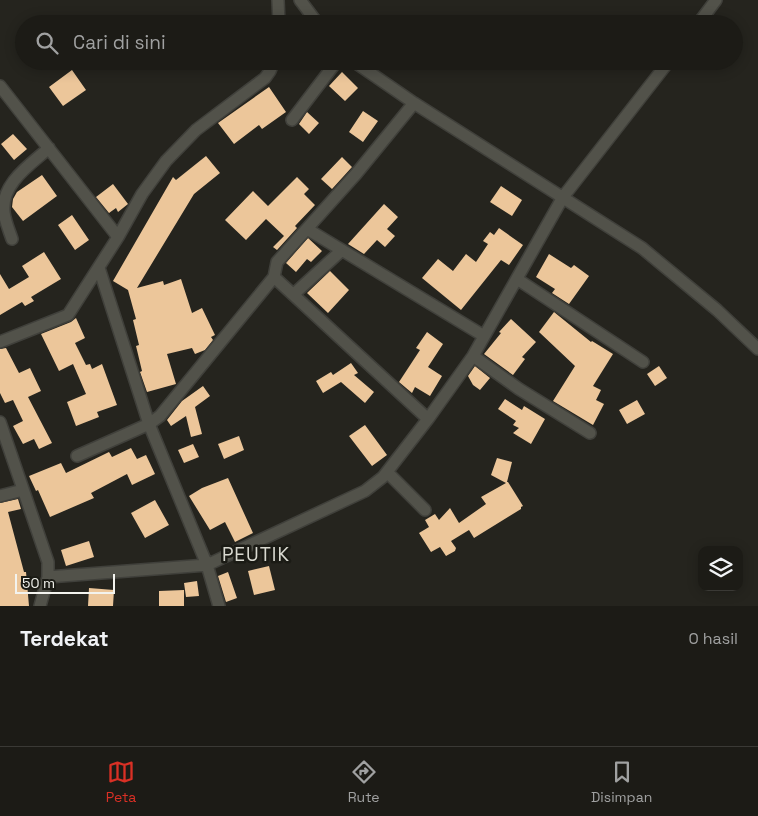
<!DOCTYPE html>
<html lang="id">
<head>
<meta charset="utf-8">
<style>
	:root { --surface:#1c1b16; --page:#25241f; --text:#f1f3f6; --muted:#a0a1a1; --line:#3a3935; --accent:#d93025 }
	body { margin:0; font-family:"Space Grotesk",sans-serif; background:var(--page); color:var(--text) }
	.controls { position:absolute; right:15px; bottom:15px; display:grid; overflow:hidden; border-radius:10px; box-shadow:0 2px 12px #0003 }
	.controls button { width:45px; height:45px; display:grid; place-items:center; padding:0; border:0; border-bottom:1px solid var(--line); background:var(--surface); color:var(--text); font:25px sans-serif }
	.scale { position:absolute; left:15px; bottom:12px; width:100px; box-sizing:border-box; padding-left:5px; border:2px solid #f3f3ee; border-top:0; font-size:14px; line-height:18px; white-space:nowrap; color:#f3f3ee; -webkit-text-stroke:4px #1b1b15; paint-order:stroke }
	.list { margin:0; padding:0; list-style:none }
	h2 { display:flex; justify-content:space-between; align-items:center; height:65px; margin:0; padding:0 20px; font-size:21px }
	h2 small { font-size:16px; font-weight:400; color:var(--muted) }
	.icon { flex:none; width:28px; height:28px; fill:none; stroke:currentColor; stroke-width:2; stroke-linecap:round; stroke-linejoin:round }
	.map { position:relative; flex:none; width:758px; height:606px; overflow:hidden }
	.search { position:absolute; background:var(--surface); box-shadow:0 2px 12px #0003; left:15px; right:15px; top:15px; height:55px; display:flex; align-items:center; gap:12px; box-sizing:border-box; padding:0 18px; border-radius:28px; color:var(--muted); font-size:19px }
	.sheet { height:140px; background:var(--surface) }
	nav { display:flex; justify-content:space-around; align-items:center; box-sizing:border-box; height:70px; border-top:1px solid var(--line); background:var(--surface); font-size:14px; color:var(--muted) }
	nav a { display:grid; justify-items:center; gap:2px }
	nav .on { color:var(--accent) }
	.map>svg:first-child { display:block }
	.building { fill:#ecc69a }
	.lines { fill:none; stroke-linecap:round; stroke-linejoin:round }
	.minor-casing { stroke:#40403b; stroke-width:14 }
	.minor { stroke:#52524a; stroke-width:11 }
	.labels { text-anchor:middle; stroke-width:5; stroke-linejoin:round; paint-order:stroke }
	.quarter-label { font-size:19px; letter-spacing:1px; fill:#d9d9d0; stroke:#1b1b15 }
</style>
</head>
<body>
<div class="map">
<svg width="758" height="606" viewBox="0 0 758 606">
	<rect width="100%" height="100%" fill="#25241e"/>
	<path class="building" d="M 72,70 L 86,90 L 63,106 L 49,87 Z
		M 342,72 L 358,88 L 345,101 L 329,86 Z
		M 269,87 L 286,112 L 262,129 L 259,125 L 234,144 L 218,123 Z
		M 363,111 L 378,121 L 363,142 L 349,132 Z
		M 307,112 L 319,123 L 309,134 L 299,124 Z
		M 13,134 L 27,149 L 14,160 L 1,144 Z
		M 206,156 L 220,173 L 194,194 L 137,288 L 163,281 L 164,285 L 181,279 L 192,313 L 202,308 L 215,335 L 211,337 L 213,340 L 205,350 L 195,354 L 192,348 L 167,354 L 176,384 L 147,392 L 140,372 L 142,371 L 136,346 L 139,345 L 133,320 L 136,319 L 128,290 L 113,281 L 173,177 L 176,180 Z
		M 342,157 L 352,167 L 332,189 L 321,179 Z
		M 42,175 L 57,196 L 23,221 L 12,207 L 13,199 L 17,192 Z
		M 297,177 L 309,189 L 304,194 L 315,205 L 295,226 L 297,228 L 277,250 L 273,247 L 284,236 L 266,219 L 246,240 L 225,220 L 253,191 L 268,206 Z
		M 113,184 L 128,204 L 118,212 L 116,208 L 109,213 L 96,197 Z
		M 501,186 L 522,200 L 512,216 L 490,202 Z
		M 384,204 L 398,217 L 387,229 L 395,236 L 385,247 L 377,240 L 364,254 L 348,244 Z
		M 72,215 L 89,240 L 75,250 L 58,225 Z
		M 499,228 L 523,245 L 509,265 L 501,260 L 461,310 L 422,278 L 438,259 L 453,271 L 466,254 L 476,262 L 488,244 L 483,241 L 490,232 L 494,235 Z
		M 308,238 L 322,251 L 311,262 L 307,259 L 296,272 L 286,263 Z
		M 44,252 L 61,279 L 31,297 L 34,301 L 25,306 L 22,302 L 0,315 L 0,274 L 9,289 L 29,277 L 22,266 Z
		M 549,254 L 571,268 L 574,265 L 589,276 L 569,304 L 552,293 L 555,289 L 536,277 Z
		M 330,271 L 349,290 L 328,313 L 307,293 Z
		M 554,312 L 591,342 L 592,341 L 613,354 L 593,386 L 601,390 L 596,400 L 604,404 L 593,425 L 553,401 L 575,366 L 539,332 Z
		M 76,318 L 85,338 L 75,343 L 86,365 L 90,364 L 92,369 L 102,364 L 117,405 L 97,412 L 99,417 L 76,426 L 67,402 L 86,394 L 73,364 L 59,371 L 41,334 L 71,322 Z
		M 511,319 L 536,342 L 522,357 L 525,359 L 513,375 L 484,354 L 501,333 L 499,332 Z
		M 427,332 L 443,344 L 428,367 L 442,376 L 430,396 L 415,387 L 412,393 L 399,382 L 420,350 L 416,348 Z
		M 6,348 L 19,373 L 30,368 L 41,391 L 28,397 L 52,443 L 39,449 L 34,439 L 23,444 L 13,426 L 23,421 L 13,400 L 5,403 L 0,393 L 0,349 Z
		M 351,363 L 358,373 L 354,375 L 374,392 L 365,403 L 341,382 L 323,393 L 316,381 L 331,372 L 333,375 Z
		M 475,366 L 490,378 L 480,390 L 473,385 L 468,376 Z
		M 659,366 L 667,378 L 655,386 L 647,374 Z
		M 203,386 L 210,396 L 195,407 L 202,434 L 191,437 L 186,416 L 171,426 L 167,420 L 182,401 Z
		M 505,399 L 522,410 L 524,406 L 545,419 L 531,444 L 513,433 L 519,428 L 513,425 L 516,421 L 498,409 Z
		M 637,400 L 645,414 L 627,424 L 619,410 Z
		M 365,425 L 387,455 L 372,466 L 349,436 Z
		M 239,436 L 244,450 L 224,459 L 218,444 Z
		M 193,444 L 199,457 L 184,463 L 178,450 Z
		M 131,448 L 137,459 L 146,455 L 155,474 L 132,485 L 127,474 L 91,493 L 94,498 L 50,517 L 38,490 L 36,491 L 29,476 L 61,463 L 66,473 L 109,452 L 112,457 Z
		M 497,458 L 512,462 L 507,482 L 508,482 L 523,506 L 521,507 L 521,509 L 474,538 L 469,530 L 451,541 L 456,548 L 455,551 L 446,556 L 440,547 L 431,552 L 419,533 L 429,527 L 425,520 L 435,514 L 439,520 L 450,508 L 459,523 L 486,504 L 481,497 L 506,483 L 491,475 Z
		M 228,478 L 253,533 L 235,542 L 225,522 L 210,530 L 189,496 L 202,488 Z
		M 18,499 L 21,509 L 8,512 L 24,572 L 26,572 L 29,606 L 0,606 L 0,503 Z
		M 155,500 L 169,525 L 145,538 L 131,513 Z
		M 89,541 L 94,557 L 66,566 L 61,550 Z
		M 269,566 L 275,590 L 254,595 L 248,571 Z
		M 228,572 L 237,598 L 226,602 L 218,576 Z
		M 197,581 L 199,596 L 186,597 L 184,583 Z
		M 89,588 L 114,590 L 113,606 L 88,606 Z
		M 184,590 L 184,606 L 159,606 L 159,591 Z"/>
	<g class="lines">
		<defs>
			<path id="minor" d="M 278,0 L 279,24
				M 300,0 L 318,24
				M 698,24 L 716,0
				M 353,61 L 414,103 L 642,248 L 717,310 L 758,349
				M 0,86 L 118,237
				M 292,120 L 337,61
				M 307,229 L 484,336
				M 12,239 C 9,230 5,221 4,212 C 1,183 30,165 49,148
				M 99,268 L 149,424 L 207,565 L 219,606
				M 274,277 L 277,262 L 356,174 L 414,103
				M 517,279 L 643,362
				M 294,294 L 342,250
				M 0,342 L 68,315 L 118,237 L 142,194 L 166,161 L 196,130 L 265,78 L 270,71 L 274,61
				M 473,356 L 519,389 L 590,433
				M 0,422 L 48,562 L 48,577 L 40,606
				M 77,456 L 149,424 L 160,416 L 274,277 L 428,419
				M 387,472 L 425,510
				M 0,496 L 23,490
				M 48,577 L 207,565 L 365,491 L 383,477 L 428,419 L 473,356 L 563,197 L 669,61"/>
		</defs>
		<use href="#minor" class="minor-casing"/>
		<use href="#minor" class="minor"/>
	</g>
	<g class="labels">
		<g class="quarter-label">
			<text x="256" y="561">PEUTIK</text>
		</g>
	</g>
</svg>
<div class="controls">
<button><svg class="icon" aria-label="layers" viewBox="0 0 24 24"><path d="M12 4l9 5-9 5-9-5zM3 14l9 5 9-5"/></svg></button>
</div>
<div class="scale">50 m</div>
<div class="search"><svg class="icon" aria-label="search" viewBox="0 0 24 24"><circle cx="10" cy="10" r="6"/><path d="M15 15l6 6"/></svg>Cari di sini</div>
</div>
<section class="sheet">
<h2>Terdekat<small>0 hasil</small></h2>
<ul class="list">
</ul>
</section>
<nav>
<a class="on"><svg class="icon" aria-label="map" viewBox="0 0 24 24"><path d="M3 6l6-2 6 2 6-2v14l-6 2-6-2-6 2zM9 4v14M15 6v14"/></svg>Peta</a>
<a><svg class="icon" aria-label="directions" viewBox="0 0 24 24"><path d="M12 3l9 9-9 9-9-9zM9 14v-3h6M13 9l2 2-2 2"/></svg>Rute</a>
<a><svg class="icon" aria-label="saved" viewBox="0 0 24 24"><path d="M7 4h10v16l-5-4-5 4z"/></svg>Disimpan</a>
</nav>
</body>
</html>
